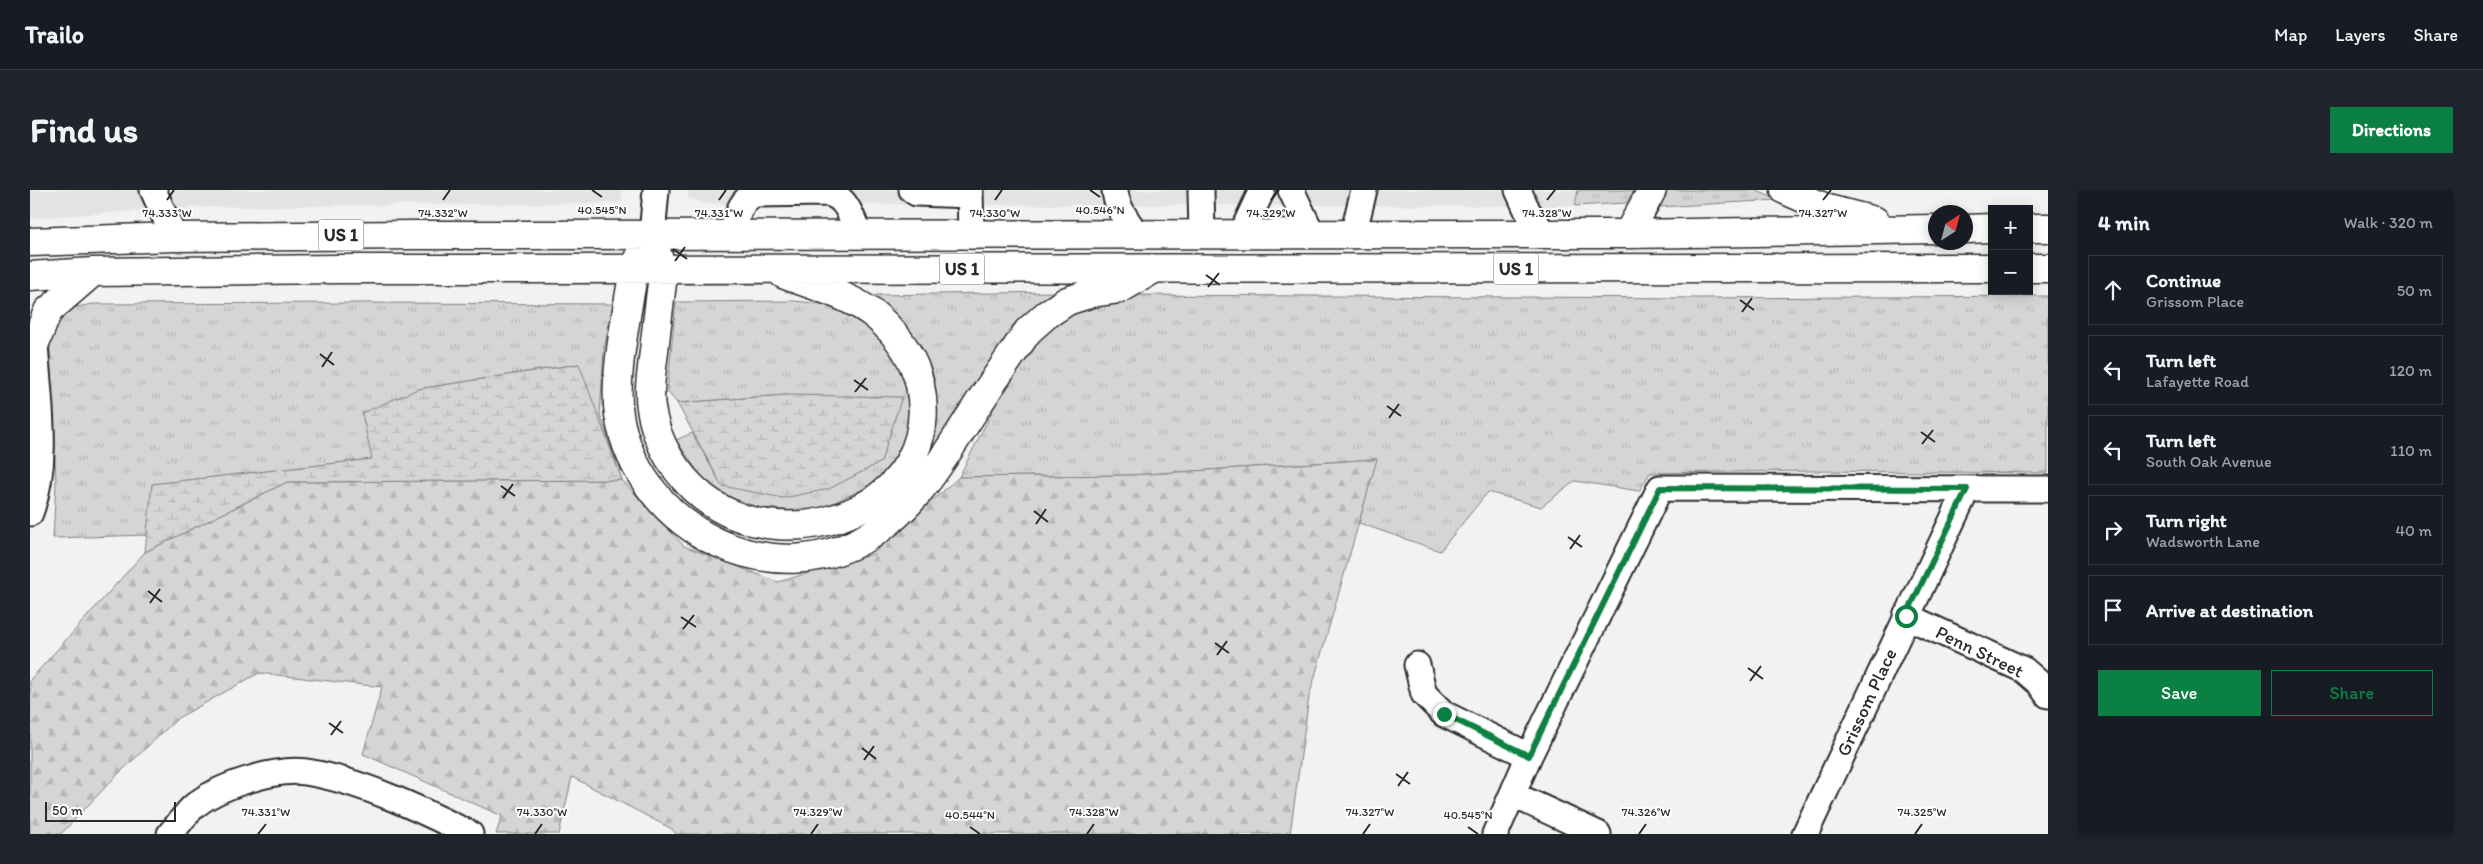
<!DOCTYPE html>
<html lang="en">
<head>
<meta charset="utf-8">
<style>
	:root { --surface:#171b24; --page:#20242c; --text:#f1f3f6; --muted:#9ea1a6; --line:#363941; --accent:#0b8043 }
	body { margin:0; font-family:Itim,sans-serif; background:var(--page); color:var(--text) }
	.controls { position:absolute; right:15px; top:15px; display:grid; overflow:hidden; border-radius:0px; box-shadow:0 2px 12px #0003 }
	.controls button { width:45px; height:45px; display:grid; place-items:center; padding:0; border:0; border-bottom:1px solid var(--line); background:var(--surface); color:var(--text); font:25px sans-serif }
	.compass { position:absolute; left:1898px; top:15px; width:45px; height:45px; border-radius:50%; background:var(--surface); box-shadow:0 2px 12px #0003; rotate:36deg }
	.scale { position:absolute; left:15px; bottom:12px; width:131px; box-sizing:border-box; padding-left:5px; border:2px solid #2b2b2b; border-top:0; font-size:14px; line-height:18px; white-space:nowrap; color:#2b2b2b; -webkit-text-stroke:4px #fff; paint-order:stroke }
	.stop { position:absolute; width:15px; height:15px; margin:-11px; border:4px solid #0b8043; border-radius:50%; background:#fff }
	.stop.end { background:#0b8043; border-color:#fff; box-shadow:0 1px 5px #0008 }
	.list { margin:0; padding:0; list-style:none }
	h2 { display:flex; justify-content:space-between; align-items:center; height:65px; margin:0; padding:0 20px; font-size:21px }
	h2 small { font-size:16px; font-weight:400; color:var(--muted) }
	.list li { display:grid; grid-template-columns:32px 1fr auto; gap:15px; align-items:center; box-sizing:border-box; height:70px; margin:0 10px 10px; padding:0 10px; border:1px solid var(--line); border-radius:0px }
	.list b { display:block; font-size:19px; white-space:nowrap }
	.list p { margin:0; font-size:16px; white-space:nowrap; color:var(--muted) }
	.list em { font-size:16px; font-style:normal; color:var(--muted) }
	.actions { display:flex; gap:10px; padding:15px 20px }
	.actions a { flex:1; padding:11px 0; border:1px solid var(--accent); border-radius:0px; text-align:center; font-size:18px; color:var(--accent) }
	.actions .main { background:var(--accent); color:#fff }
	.icon { flex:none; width:28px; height:28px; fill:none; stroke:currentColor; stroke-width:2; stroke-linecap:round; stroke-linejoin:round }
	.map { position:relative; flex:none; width:2018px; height:644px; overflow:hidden; border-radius:0px }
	header { display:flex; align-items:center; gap:30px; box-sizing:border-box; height:70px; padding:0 25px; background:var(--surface); border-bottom:1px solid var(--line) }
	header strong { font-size:24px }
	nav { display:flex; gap:28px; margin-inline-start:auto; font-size:18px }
	.intro { display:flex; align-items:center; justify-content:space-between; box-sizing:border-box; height:120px; padding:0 30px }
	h1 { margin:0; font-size:35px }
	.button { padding:12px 22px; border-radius:0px; background:var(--accent); color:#fff; font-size:18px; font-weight:700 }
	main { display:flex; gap:30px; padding:0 30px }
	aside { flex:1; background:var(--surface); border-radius:0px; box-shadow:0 2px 12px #0003 }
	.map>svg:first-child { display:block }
	.built { fill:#e3e3e3 }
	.grass { fill:url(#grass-tufts); stroke:#808080 }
	.forest { fill:url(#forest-firs); stroke:#808080 }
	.wetland { fill:url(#wetland-marsh); stroke:#808080 }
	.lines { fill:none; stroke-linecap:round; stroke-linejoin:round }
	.minor-casing { stroke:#2b2b2b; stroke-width:29 }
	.highway-casing { stroke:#2b2b2b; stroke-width:31 }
	.minor { stroke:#fff; stroke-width:25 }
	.highway { stroke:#fff; stroke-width:28 }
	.route { stroke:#0b8043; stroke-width:6 }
	.ticks { fill:none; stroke:#2b2b2b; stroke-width:2 }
	.labels { text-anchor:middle; stroke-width:4; stroke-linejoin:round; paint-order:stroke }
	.shield { fill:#fff; stroke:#6b6b6b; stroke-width:1 }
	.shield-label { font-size:18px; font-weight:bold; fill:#2b2b2b }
	.street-label { font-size:19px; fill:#2b2b2b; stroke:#fff }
	.ticks-label { font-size:12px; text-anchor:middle; fill:#2b2b2b; stroke:#fff; stroke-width:4; stroke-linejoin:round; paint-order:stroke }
</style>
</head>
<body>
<header>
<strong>Trailo</strong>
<nav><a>Map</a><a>Layers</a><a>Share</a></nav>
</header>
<div class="intro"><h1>Find us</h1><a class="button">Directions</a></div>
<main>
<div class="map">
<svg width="2018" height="644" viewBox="0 0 2018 644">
	<defs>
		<pattern id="grass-tufts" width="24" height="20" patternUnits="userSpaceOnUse" patternTransform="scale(1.25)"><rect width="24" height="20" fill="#d5d5d5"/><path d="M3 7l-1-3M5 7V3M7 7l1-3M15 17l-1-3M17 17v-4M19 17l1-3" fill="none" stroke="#b7b7b7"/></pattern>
		<pattern id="forest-firs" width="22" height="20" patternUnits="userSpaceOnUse" patternTransform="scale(1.25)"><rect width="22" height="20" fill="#d5d5d5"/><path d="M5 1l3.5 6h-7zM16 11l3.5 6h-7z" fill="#b7b7b7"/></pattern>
		<pattern id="wetland-marsh" width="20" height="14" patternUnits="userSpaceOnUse" patternTransform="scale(1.25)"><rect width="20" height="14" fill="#d5d5d5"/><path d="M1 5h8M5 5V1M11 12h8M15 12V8" fill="none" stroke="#b7b7b7"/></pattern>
	</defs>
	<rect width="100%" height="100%" fill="#f2f2f2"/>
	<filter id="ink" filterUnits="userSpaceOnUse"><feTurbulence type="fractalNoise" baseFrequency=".02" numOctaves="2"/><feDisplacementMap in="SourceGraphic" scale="10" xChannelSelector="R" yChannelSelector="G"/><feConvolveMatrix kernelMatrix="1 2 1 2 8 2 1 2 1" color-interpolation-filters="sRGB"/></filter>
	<g filter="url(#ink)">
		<path class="built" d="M 0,0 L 593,0 L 591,13 L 168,17 L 0,28 Z
			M 659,0 L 1548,0 L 1545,16 L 676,14 L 658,8 Z"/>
		<path class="grass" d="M 1548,0 L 1604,0 L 1596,13 L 1545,16 Z
			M 1636,0 L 1725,0 L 1748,10 L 1629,17 Z
			M 1027,102 L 890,278 L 902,232 L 843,110 L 846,105 Z
			M 1094,105 L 1671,108 L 2018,106 L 2018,283 L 1782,281 L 1620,283 L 1609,301 L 1545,291 L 1511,317 L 1458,302 L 1410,361 L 1329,333 L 1346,269 L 1102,285 L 929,287 L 974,198 L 1002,156 L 1049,114 Z
			M 764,111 L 793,114 L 814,120 L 842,137 L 875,179 L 883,222 L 870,261 L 845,294 L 782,322 L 714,317 L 677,295 L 646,250 L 662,243 L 692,296 L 756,205 L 647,213 L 637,201 L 646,112 Z
			M 335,113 L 583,114 L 574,160 L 570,224 L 592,290 L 548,174 L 388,199 L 343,269 L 123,294 L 117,345 L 23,348 L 26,293 L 19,142 L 29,120 L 63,114 Z"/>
		<path class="forest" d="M 1347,269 L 1279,507 L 1260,644 L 646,644 L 642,639 L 542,587 L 529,644 L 466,644 L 472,626 L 333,564 L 352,497 L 229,483 L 148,528 L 84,588 L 31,644 L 0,644 L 0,490 L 115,362 L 257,292 L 592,290 L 654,356 L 748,392 L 843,364 L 929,287 L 1102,285 Z"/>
		<path class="wetland" d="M 549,174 L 592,290 L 257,292 L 115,362 L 122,294 L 342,269 L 332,223 L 388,199 Z
			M 756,205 L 872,207 L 851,272 L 799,299 L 753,308 L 692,296 L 647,213 Z"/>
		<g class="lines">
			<defs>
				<path id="minor" d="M 123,0 L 144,47
					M 626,0 L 622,45 L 634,79
					M 882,0 L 886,3 L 940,5
					M 940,0 L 941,44
					M 1085,0 C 1086,17 1097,30 1106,44
					M 1171,0 L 1172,45
					M 1261,0 L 1282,44
					M 1488,0 L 1497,20 L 1514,44
					M 701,45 C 707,29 709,9 726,4 L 796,3 C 817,6 821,27 829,44
					M 1211,45 L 1232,0
					M 1323,45 L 1334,0
					M 0,323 C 20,270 8,208 5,153
					M 1876,426 L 1994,480 L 2009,493 L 2018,505
					M 1387,475 L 1394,504 L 1414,524 L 1499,566
					M 1484,605 L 1568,644
					M 140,644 C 147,636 154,626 162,618 C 186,596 245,578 276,582 C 329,590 392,620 440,644
					M 1465,644 L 1499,566 L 1630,298 L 2018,299
					M 1775,644 L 1937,299"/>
				<path id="highway" d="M 1755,0 L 1798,19 L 1845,31
					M 1999,38 L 2018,38
					M 1936,39 L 1962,38
					M 1598,44 L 1622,0
					M 0,52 L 144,47 L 383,45 L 1598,44 L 1906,39
					M 612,63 L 604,78 C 598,119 583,185 589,225 C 608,342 749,411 848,340 C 892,309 918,260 947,216 C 963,191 981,166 998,141 L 1016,125 L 1037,111 L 1062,103 L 1090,99 L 1124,79
					M 1999,78 L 2018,78
					M 634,79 C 630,106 627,134 624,161 C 622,180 618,199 621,218 C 626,253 646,285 673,307 C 760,375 915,315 890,195 C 884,168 867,144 846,126 C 820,105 783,96 753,84
					M 0,86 L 63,82 L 308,79 L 1962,78
					M 5,153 L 18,121 L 63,82"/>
			</defs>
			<use href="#minor" class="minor-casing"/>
			<use href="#highway" class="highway-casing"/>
			<use href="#minor" class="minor"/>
			<use href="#highway" class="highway"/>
		</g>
	</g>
	<g class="lines" filter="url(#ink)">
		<path class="route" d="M 1414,524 L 1499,566 L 1630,298 L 1937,299 L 1876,426"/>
	</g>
	<path class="ticks" d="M 562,0 L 572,7M 1060,0 L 1070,7M 137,10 L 144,0M 413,10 L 420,0M 689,10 L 696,0M 965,10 L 972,0M 1241,10 L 1249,0M 1517,10 L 1525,0M 1793,10 L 1801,0M 643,59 L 657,69M 645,71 L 655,57M 1176,85 L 1190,95M 1178,97 L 1189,83M 1710,110 L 1724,120M 1712,122 L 1722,108M 290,164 L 304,175M 292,177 L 302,162M 824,190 L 838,200M 825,202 L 836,188M 1357,216 L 1371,226M 1359,228 L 1369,214M 1891,242 L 1905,252M 1892,254 L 1903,240M 471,296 L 485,306M 473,308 L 483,294M 1004,321 L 1018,332M 1006,334 L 1016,319M 1538,347 L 1552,357M 1540,359 L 1550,345M 118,401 L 132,412M 120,413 L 130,399M 651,427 L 666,437M 653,439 L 664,425M 1185,453 L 1199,463M 1187,465 L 1197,451M 1718,478 L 1733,489M 1720,491 L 1731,476M 299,533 L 313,543M 301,545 L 311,531M 832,558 L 846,569M 834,570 L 844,556M 1366,584 L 1380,594M 1368,596 L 1378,582M 940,637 L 950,644M 1438,637 L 1448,644M 228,644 L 236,634M 505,644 L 512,634M 781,644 L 788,634M 1057,644 L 1064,634M 1333,644 L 1340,634M 1609,644 L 1616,634M 1885,644 L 1892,634"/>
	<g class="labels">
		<g class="shield">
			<rect x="288.5" y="29.5" width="45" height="31" rx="4"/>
			<rect x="909.5" y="63.5" width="45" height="31" rx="4"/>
			<rect x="1463.5" y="63.5" width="45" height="31" rx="4"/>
		</g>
		<g class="shield-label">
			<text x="311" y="51">US 1</text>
			<text x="932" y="85">US 1</text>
			<text x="1486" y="85">US 1</text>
		</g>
		<g class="street-label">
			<text transform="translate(1950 461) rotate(26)" y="7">Penn Street</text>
			<text transform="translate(1836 512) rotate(-65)" y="7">Grissom Place</text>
		</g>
	</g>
	<g class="ticks-label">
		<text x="572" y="24">40.545°N</text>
		<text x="1070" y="24">40.546°N</text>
		<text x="137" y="27">74.333°W</text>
		<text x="413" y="27">74.332°W</text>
		<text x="689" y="27">74.331°W</text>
		<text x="965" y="27">74.330°W</text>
		<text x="1241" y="27">74.329°W</text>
		<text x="1517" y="27">74.328°W</text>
		<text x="1793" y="27">74.327°W</text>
		<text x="236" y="626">74.331°W</text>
		<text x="512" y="626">74.330°W</text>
		<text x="788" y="626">74.329°W</text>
		<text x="1064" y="626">74.328°W</text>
		<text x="1340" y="626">74.327°W</text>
		<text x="1616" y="626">74.326°W</text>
		<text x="1892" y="626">74.325°W</text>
		<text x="940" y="629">40.544°N</text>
		<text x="1438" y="629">40.545°N</text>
	</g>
</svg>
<div class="controls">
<button>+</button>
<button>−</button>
</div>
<svg class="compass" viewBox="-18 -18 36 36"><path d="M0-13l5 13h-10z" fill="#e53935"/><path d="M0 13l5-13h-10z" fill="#9ea1a6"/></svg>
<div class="scale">50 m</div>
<div class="stop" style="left:1876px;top:426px"></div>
<div class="stop end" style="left:1414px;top:524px"></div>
</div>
<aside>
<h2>4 min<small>Walk · 320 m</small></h2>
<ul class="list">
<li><svg class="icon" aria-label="ahead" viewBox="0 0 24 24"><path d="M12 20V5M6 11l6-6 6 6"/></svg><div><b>Continue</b><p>Grissom Place</p></div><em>50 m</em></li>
<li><svg class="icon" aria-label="left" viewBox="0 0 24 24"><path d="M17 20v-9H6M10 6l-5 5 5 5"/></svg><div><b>Turn left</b><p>Lafayette Road</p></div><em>120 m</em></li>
<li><svg class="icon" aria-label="left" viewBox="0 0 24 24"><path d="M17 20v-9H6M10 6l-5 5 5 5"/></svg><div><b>Turn left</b><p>South Oak Avenue</p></div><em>110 m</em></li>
<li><svg class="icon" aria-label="right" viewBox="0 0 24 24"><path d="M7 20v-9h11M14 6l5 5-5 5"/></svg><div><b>Turn right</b><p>Wadsworth Lane</p></div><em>40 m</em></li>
<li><svg class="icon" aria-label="arrive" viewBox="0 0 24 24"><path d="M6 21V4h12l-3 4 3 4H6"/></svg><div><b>Arrive at destination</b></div></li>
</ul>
<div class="actions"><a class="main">Save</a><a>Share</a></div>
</aside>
</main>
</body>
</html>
